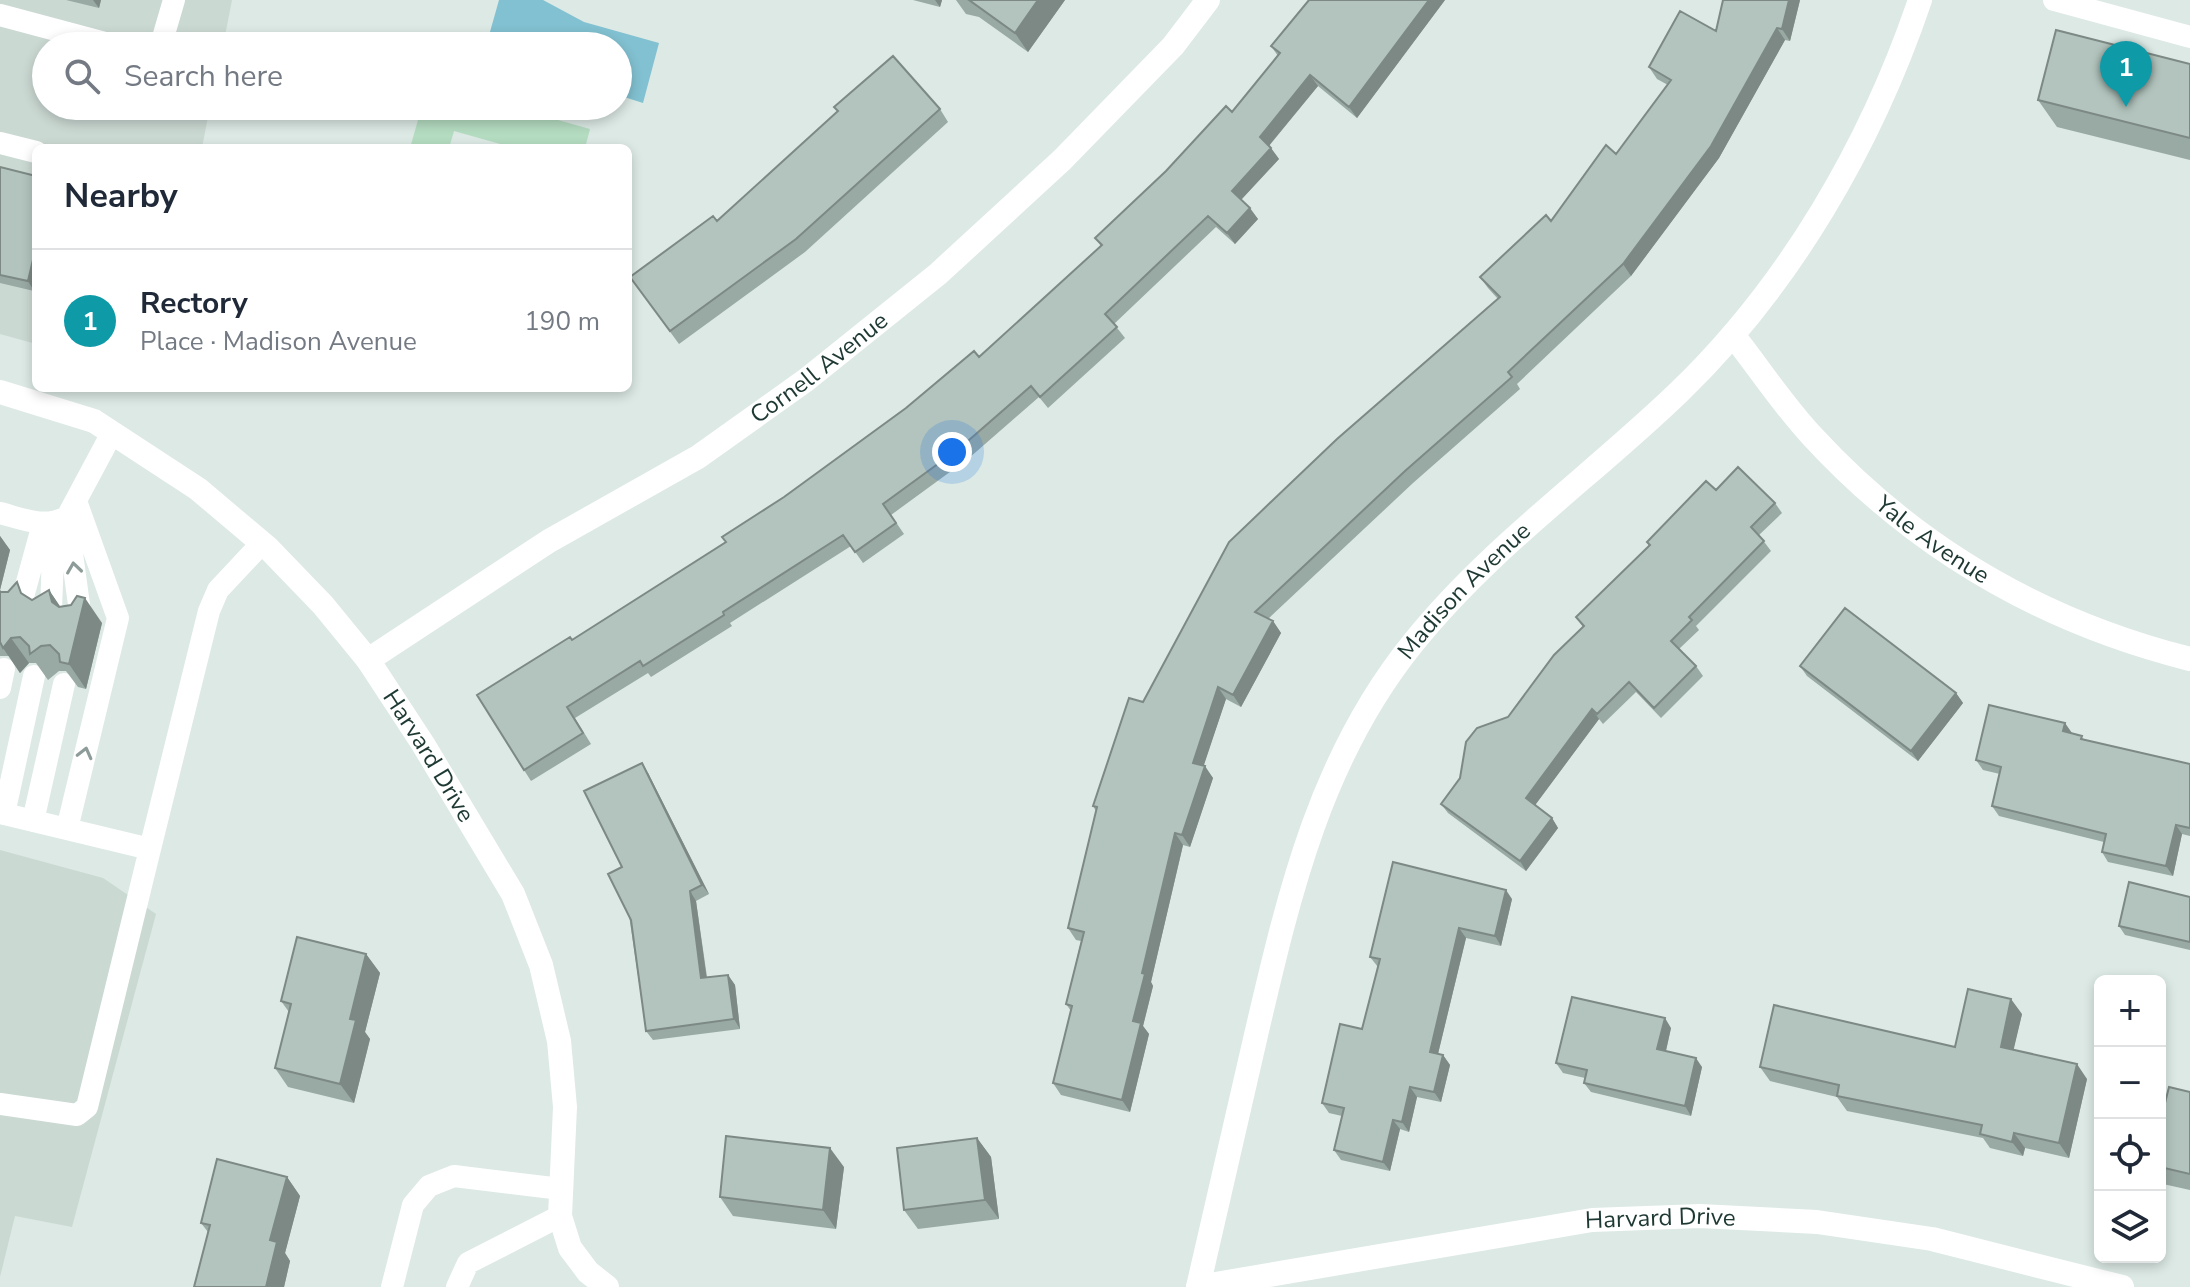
<!DOCTYPE html>
<html lang="en">
<head>
<meta charset="utf-8">
<style>
	:root { --surface:#fff; --page:#f2f2f3; --text:#1f2937; --muted:#747a83; --line:#e0e1e3; --accent:#7c3aed }
	body { margin:0; font-family:"Nunito Sans",sans-serif; background:var(--page); color:var(--text) }
	.controls { position:absolute; right:24px; bottom:24px; display:grid; overflow:hidden; border-radius:12px; box-shadow:0 4px 12px #0003 }
	.controls button { width:72px; height:72px; display:grid; place-items:center; padding:0; border:0; border-bottom:2px solid var(--line); background:var(--surface); color:var(--text); font:40px sans-serif }
	.you { position:absolute; left:952px; top:452px; width:28px; height:28px; margin:-20px; border:6px solid #fff; border-radius:50%; background:#1a73e8; box-shadow:0 0 0 12px #1a73e833 }
	.badge { display:grid; place-items:center; width:52px; height:52px; border-radius:50%; background:var(--accent); color:#fff; font-size:26px; font-weight:700 }
	.pin { position:absolute; translate:-50% -66px; filter:drop-shadow(0 2px 4px #0008) }
	.pin::after { content:''; position:absolute; top:42px; width:28px; height:24px; background:inherit; clip-path:polygon(0 0,100% 0,50% 100%) }
	.list { margin:0; padding:0; list-style:none }
	h2 { display:flex; justify-content:space-between; align-items:center; height:104px; margin:0; padding:0 32px; font-size:34px }
	h2 small { font-size:26px; font-weight:400; color:var(--muted) }
	.list li { display:grid; grid-template-columns:52px 1fr auto; gap:24px; align-items:center; box-sizing:border-box; height:144px; padding:0 32px; border-top:2px solid var(--line) }
	.list b { display:block; font-size:30px; white-space:nowrap }
	.list p { margin:0; font-size:26px; white-space:nowrap; color:var(--muted) }
	.list em { font-size:26px; font-style:normal; color:var(--muted) }
	.icon { flex:none; width:44px; height:44px; fill:none; stroke:currentColor; stroke-width:2; stroke-linecap:round; stroke-linejoin:round }
	.map { position:relative; flex:none; width:2190px; height:1287px; overflow:hidden }
	.search { position:absolute; background:var(--surface); box-shadow:0 4px 12px #0003; left:32px; top:32px; width:600px; height:88px; display:flex; align-items:center; gap:20px; box-sizing:border-box; padding:0 28px; border-radius:44px; color:var(--muted); font-size:30px }
	.panel { position:absolute; background:var(--surface); box-shadow:0 4px 12px #0003; left:32px; top:144px; width:600px; height:248px; border-radius:12px }
	.map>svg:first-child { display:block }
	.built { fill:#cbd9d3 }
	.green { fill:#b4dcc1 }
	.water { fill:#82c1d1 }
	.lines { fill:none; stroke-linecap:round; stroke-linejoin:round }
	.service { stroke:#fff; stroke-width:22 }
	.minor { stroke:#fff; stroke-width:24 }
	.wall { fill:#99a9a3 }
	.shaded-wall { fill:#7d8984 }
	.building { fill:#b2c4bd; stroke:#7d8984; stroke-width:2 }
	.oneway { stroke:#8e9c99 }
	.labels { text-anchor:middle; stroke-width:7; stroke-linejoin:round; paint-order:stroke }
	.street-label { font-size:24px; fill:#1e3933; stroke:#edf6f2 }
</style>
</head>
<body>
<div class="map">
<svg width="2190" height="1287" viewBox="0 0 2190 1287">
	<rect width="100%" height="100%" fill="#dce9e4"/>
	<path class="built" d="M 0,0 L 232,0 L 223,46 L 46,46 L 46,106 L 210,106 L 202,148 L 36,148 L 36,344 L 0,334 Z
		M 0,850 L 103,878 L 156,914 L 72,1227 L 15,1216 L 0,1277 Z"/>
	<path class="green" d="M 422,106 L 508,106 L 590,129 L 585,148 L 514,148 L 454,131 L 449,148 L 410,148 Z"/>
	<path class="water" d="M 499,0 L 543,0 L 584,22 L 659,43 L 643,103 L 618,95 L 618,46 L 486,46 Z"/>
	<g class="lines">
		<path class="service" d="M 2054,0 L 2190,37
			M 0,15 L 116,46
			M 157,46 L 162,41 L 174,0
			M 0,143 L 36,152
			M 0,513 C 23,519 44,529 67,517 L 112,433
			M 67,517 L 81,619
			M 21,604 L 43,524
			M 51,611 L 54,524
			M 0,688 L 4,669
			M 0,813 L 150,849 L 209,611 L 218,590 L 262,543
			M 4,814 L 34,676
			M 33,821 L 64,684
			M 67,829 L 118,618 L 76,501
			M 0,1104 L 77,1115 L 87,1107 L 150,849
			M 392,1287 L 413,1205 L 429,1186 L 454,1176 L 561,1189
			M 457,1287 L 468,1263 L 560,1216"/>
		<g class="minor">
			<path id="s1" d="M 1733,335 C 1759,368 1783,405 1812,436 C 1915,548 2043,622 2190,659"/>
			<path id="s2" d="M 0,392 L 94,421 L 198,489 L 269,549 L 323,605 L 368,660 L 423,744 L 513,894 L 541,965 L 559,1041 L 565,1107 L 560,1216 L 570,1248 L 588,1272 L 607,1287"/>
			<path id="s3" d="M 368,660 L 549,541 L 698,457 L 806,380 L 938,274 L 1062,160 L 1173,46 L 1208,0"/>
			<path id="s4" d="M 1198,1287 C 1217,1203 1237,1119 1256,1035 C 1289,894 1320,758 1413,643 C 1490,547 1591,477 1679,392 C 1789,286 1871,145 1920,0"/>
			<path id="s5" d="M 1198,1287 L 1592,1220 L 1700,1216 L 1817,1222 L 1932,1239 L 2122,1287"/>
		</g>
	</g>
	<path class="wall" d="M 66,0 L 101,0 L 99,8 Z
		M 913,0 L 942,0 L 940,7 Z
		M 956,0 L 1065,0 L 1028,52 L 979,17 L 966,14 Z
		M 1309,0 L 1445,0 L 1357,118 L 1318,86 L 1269,146 L 1279,159 L 1241,200 L 1258,219 L 1235,244 L 1216,227 L 1114,324 L 1125,338 L 1048,408 L 1039,397 L 969,458 L 891,515 L 904,534 L 863,563 L 851,546 L 730,623 L 732,626 L 651,677 L 648,673 L 575,718 L 591,744 L 531,781 L 524,770 L 572,640 L 726,542 L 784,497 L 979,357 L 1101,246 L 1095,238 L 1232,112 L 1278,56 L 1271,46 Z
		M 1800,0 L 1790,41 L 1785,40 L 1719,158 L 1631,276 L 1517,384 L 1520,389 L 1413,483 L 1268,619 L 1273,621 L 1281,633 L 1241,707 L 1226,699 L 1203,766 L 1213,778 L 1190,847 L 1183,845 L 1151,982 L 1153,986 L 1143,1026 L 1149,1034 L 1130,1112 L 1061,1095 L 1053,1083 L 1071,1011 L 1066,1004 L 1081,941 L 1076,940 L 1068,928 L 1096,811 L 1093,806 L 1143,702 L 1498,299 L 1488,288 L 1480,277 L 1551,221 L 1616,154 L 1668,85 L 1657,79 L 1649,67 L 1716,31 Z
		M 2190,64 L 2190,160 L 2057,127 L 2038,100 Z
		M 940,109 L 948,122 L 805,252 L 679,344 L 630,277 L 717,221 Z
		M 0,167 L 34,291 L 0,283 Z
		M 1716,490 L 1775,503 L 1782,513 L 1759,535 L 1771,551 L 1696,626 L 1699,630 L 1679,649 L 1696,666 L 1703,676 L 1661,718 L 1636,692 L 1603,724 L 1599,719 L 1535,805 L 1552,818 L 1558,828 L 1526,871 L 1448,813 L 1441,804 L 1508,717 L 1583,627 L 1576,617 L 1649,546 L 1647,542 Z
		M 0,536 L 10,550 L 0,590 L 2,592 L 27,597 L 32,600 L 49,590 L 60,607 L 102,623 L 86,689 L 78,687 L 66,671 L 59,671 L 48,680 L 36,663 L 29,663 L 20,673 L 9,656 L 0,656 Z
		M 1800,666 L 1956,693 L 1963,703 L 1918,761 L 1807,676 Z
		M 2071,733 L 2086,740 L 2190,764 L 2190,836 L 2182,834 L 2173,876 L 2108,862 L 2102,852 L 2104,842 L 1999,816 L 1992,806 L 2000,774 L 1983,770 L 1976,760 Z
		M 648,773 L 709,894 L 696,901 L 707,977 L 728,975 L 735,985 L 740,1029 L 653,1040 L 646,1031 L 622,867 Z
		M 2190,897 L 2190,950 L 2125,935 L 2119,926 Z
		M 1512,899 L 1501,946 L 1466,938 L 1438,1054 L 1443,1055 L 1450,1065 L 1441,1102 L 1417,1097 L 1409,1132 L 1400,1129 L 1390,1171 L 1341,1160 L 1334,1150 L 1342,1116 L 1329,1113 L 1322,1103 L 1362,1029 L 1378,967 L 1370,957 Z
		M 366,954 L 380,973 L 365,1032 L 370,1039 L 354,1103 L 288,1087 L 275,1068 L 289,1012 L 281,1001 Z
		M 2022,1014 L 2013,1050 L 2087,1079 L 2069,1158 L 2025,1148 L 2023,1156 L 1990,1148 L 1983,1138 L 1847,1111 L 1837,1097 L 1770,1081 L 1760,1067 L 1955,1047 Z
		M 1671,1028 L 1666,1051 L 1702,1067 L 1691,1116 L 1591,1092 L 1584,1083 L 1585,1078 L 1563,1073 L 1556,1063 Z
		M 2190,1092 L 2190,1190 L 2163,1184 L 2160,1179 L 2160,1123 Z
		M 977,1138 L 991,1157 L 999,1219 L 918,1229 L 904,1210 Z
		M 844,1167 L 836,1229 L 733,1216 L 720,1197 Z
		M 287,1177 L 300,1196 L 285,1253 L 290,1261 L 284,1287 L 194,1287 L 208,1232 L 201,1223 Z"/>
	<path class="shaded-wall" d="M 93,0 L 101,0 L 99,8 Z
		M 935,0 L 942,0 L 940,7 Z
		M 1038,0 L 1065,0 L 1028,52 L 1015,33 Z
		M 1429,0 L 1445,0 L 1357,118 L 1349,107 Z
		M 1789,0 L 1800,0 L 1790,41 L 1782,29 Z
		M 1777,28 L 1785,40 L 1719,158 L 1631,276 L 1623,264 Z
		M 1310,75 L 1318,86 L 1267,148 L 1260,137 Z
		M 1271,148 L 1279,159 L 1239,202 L 1232,191 Z
		M 1250,208 L 1258,219 L 1235,244 L 1227,233 Z
		M 36,247 L 36,284 L 34,291 L 28,281 Z
		M 0,536 L 10,550 L 0,590 L 8,600 L 0,597 Z
		M 49,590 L 66,615 L 52,602 Z
		M 85,598 L 102,623 L 86,689 L 69,664 Z
		M 1273,621 L 1281,633 L 1241,707 L 1233,695 Z
		M 11,638 L 29,663 L 20,673 L 3,648 Z
		M 1218,687 L 1226,699 L 1201,774 L 1193,763 Z
		M 1956,693 L 1963,703 L 1918,761 L 1911,751 Z
		M 1592,709 L 1599,719 L 1533,808 L 1526,798 Z
		M 2065,723 L 2072,733 L 2063,731 Z
		M 642,763 L 648,773 L 709,894 L 702,885 Z
		M 1205,766 L 1213,778 L 1190,847 L 1182,835 Z
		M 1552,818 L 1558,828 L 1526,871 L 1520,861 Z
		M 2176,825 L 2182,834 L 2173,876 L 2166,866 Z
		M 1175,833 L 1183,845 L 1151,982 L 1153,986 L 1143,1026 L 1149,1034 L 1130,1112 L 1122,1100 L 1133,1021 L 1142,973 Z
		M 1506,890 L 1512,899 L 1501,946 L 1495,936 Z
		M 690,891 L 696,901 L 708,988 L 701,978 Z
		M 1459,928 L 1466,938 L 1436,1062 L 1430,1052 Z
		M 366,954 L 380,973 L 365,1032 L 370,1039 L 354,1103 L 340,1084 L 350,1019 Z
		M 728,975 L 735,985 L 740,1029 L 734,1019 Z
		M 2011,999 L 2022,1014 L 2011,1061 L 2001,1047 Z
		M 1665,1018 L 1671,1028 L 1664,1059 L 1657,1049 Z
		M 1443,1055 L 1450,1065 L 1441,1102 L 1434,1092 Z
		M 1696,1058 L 1702,1067 L 1691,1116 L 1685,1106 Z
		M 2077,1064 L 2087,1079 L 2069,1158 L 2059,1143 Z
		M 1410,1087 L 1417,1097 L 1409,1132 L 1402,1122 Z
		M 1393,1120 L 1400,1129 L 1390,1171 L 1383,1162 Z
		M 2014,1133 L 2025,1148 L 2023,1156 L 2012,1142 Z
		M 977,1138 L 991,1157 L 999,1219 L 985,1200 Z
		M 830,1148 L 844,1167 L 836,1229 L 823,1210 Z
		M 287,1177 L 300,1196 L 285,1253 L 290,1261 L 284,1287 L 266,1287 L 270,1240 Z"/>
	<path class="building" d="M 969,0 L 1038,0 L 1015,33 Z
		M 1309,0 L 1429,0 L 1349,107 L 1310,75 L 1260,137 L 1271,148 L 1232,191 L 1250,208 L 1227,233 L 1208,216 L 1105,314 L 1117,327 L 1040,397 L 1031,386 L 961,447 L 883,504 L 896,523 L 855,552 L 843,535 L 723,612 L 724,615 L 643,666 L 640,661 L 567,707 L 583,733 L 524,770 L 477,695 L 570,637 L 572,640 L 726,542 L 722,537 L 784,497 L 906,408 L 974,351 L 979,357 L 1102,245 L 1095,238 L 1166,171 L 1226,106 L 1232,112 L 1280,53 L 1271,46 Z
		M 1723,0 L 1789,0 L 1782,29 L 1777,28 L 1711,146 L 1623,264 L 1508,372 L 1512,377 L 1405,471 L 1255,612 L 1273,621 L 1233,695 L 1218,687 L 1193,763 L 1205,766 L 1182,835 L 1175,833 L 1142,973 L 1145,974 L 1133,1021 L 1141,1023 L 1122,1100 L 1053,1083 L 1072,1006 L 1066,1004 L 1084,932 L 1068,928 L 1097,807 L 1093,806 L 1129,698 L 1143,702 L 1229,542 L 1337,439 L 1500,297 L 1480,277 L 1546,215 L 1551,221 L 1606,145 L 1616,154 L 1671,80 L 1649,67 L 1680,11 L 1716,31 Z
		M 2056,30 L 2190,64 L 2190,138 L 2038,100 Z
		M 893,56 L 940,109 L 796,239 L 670,331 L 630,277 L 713,216 L 717,221 L 838,111 L 834,107 Z
		M 0,167 L 36,176 L 36,247 L 28,281 L 0,275 Z
		M 1738,467 L 1775,503 L 1751,527 L 1764,541 L 1689,617 L 1692,620 L 1671,641 L 1696,666 L 1654,708 L 1629,682 L 1597,714 L 1592,709 L 1526,798 L 1552,818 L 1520,861 L 1441,804 L 1460,778 L 1466,742 L 1477,728 L 1508,717 L 1554,655 L 1584,626 L 1576,617 L 1650,545 L 1647,542 L 1706,481 L 1716,490 Z
		M 17,582 L 21,593 L 32,600 L 49,590 L 52,602 L 59,607 L 71,605 L 77,596 L 85,598 L 69,664 L 60,662 L 59,654 L 50,645 L 41,646 L 30,654 L 29,646 L 20,637 L 11,638 L 3,648 L 0,642 L 0,592 L 8,592 Z
		M 1845,608 L 1956,693 L 1911,751 L 1800,666 Z
		M 1989,705 L 2065,723 L 2063,731 L 2082,736 L 2081,739 L 2190,764 L 2190,828 L 2176,825 L 2166,866 L 2102,852 L 2106,834 L 1992,806 L 2001,767 L 1976,760 Z
		M 642,763 L 702,885 L 690,891 L 701,978 L 728,975 L 734,1019 L 646,1031 L 631,920 L 608,874 L 622,867 L 584,791 Z
		M 1393,862 L 1506,890 L 1495,936 L 1459,928 L 1430,1052 L 1443,1055 L 1434,1092 L 1410,1087 L 1402,1122 L 1393,1120 L 1383,1162 L 1334,1150 L 1344,1108 L 1322,1103 L 1340,1024 L 1362,1029 L 1380,959 L 1370,957 Z
		M 2129,882 L 2190,897 L 2190,942 L 2119,926 Z
		M 297,937 L 366,954 L 350,1019 L 356,1020 L 340,1084 L 275,1068 L 291,1004 L 281,1001 Z
		M 1968,989 L 2011,999 L 2001,1047 L 2077,1064 L 2059,1143 L 2014,1133 L 2012,1142 L 1980,1134 L 1982,1125 L 1837,1096 L 1839,1085 L 1760,1067 L 1774,1005 L 1955,1047 Z
		M 1572,997 L 1665,1018 L 1657,1049 L 1696,1058 L 1685,1106 L 1584,1083 L 1587,1070 L 1556,1063 Z
		M 2169,1087 L 2190,1092 L 2190,1174 L 2160,1167 L 2160,1123 Z
		M 726,1136 L 830,1148 L 823,1210 L 720,1197 Z
		M 977,1138 L 985,1200 L 904,1210 L 897,1148 Z
		M 217,1159 L 287,1177 L 270,1240 L 277,1242 L 266,1287 L 194,1287 L 210,1225 L 201,1223 Z"/>
	<defs><path id="oneway-chevron" d="M-2-3.5L2.5 0L-2 3.5" fill="none" stroke-width="1.6" stroke-linecap="round" stroke-linejoin="round" transform="scale(2)"/></defs>
	<g class="oneway">
		<use href="#oneway-chevron" transform="translate(74 568) rotate(-98)"/>
		<use href="#oneway-chevron" transform="translate(85 753) rotate(-76)"/>
	</g>
	<g class="labels">
		<g class="street-label">
			<text dy="8" stroke="none"><textPath href="#s3" startOffset="538">Cornell Avenue</textPath></text>
			<text dy="8" stroke="none"><textPath href="#s1" startOffset="288">Yale Avenue</textPath></text>
			<text dy="8" stroke="none"><textPath href="#s4" startOffset="758">Madison Avenue</textPath></text>
			<text dy="8" stroke="none"><textPath href="#s2" startOffset="578">Harvard Drive</textPath></text>
			<text dy="8" stroke="none"><textPath href="#s5" startOffset="468">Harvard Drive</textPath></text>
		</g>
	</g>
</svg>
<div class="controls">
<button>+</button>
<button>−</button>
<button><svg class="icon" aria-label="locate" viewBox="0 0 24 24"><circle cx="12" cy="12" r="6"/><path d="M12 2v4M12 18v4M2 12h4M18 12h4"/></svg></button>
<button><svg class="icon" aria-label="layers" viewBox="0 0 24 24"><path d="M12 4l9 5-9 5-9-5zM3 14l9 5 9-5"/></svg></button>
</div>
<div class="you"></div>
<div class="pin badge" style="left:2126px;top:107px;background:#0f9aa8">1</div>
<div class="search"><svg class="icon" aria-label="search" viewBox="0 0 24 24"><circle cx="10" cy="10" r="6"/><path d="M15 15l6 6"/></svg>Search here</div>
<section class="panel">
<h2>Nearby<small></small></h2>
<ul class="list">
<li><span class="badge" style="background:#0f9aa8">1</span><div><b>Rectory</b><p>Place · Madison Avenue</p></div><em>190 m</em></li>
</ul>
</section>
</div>
</body>
</html>
